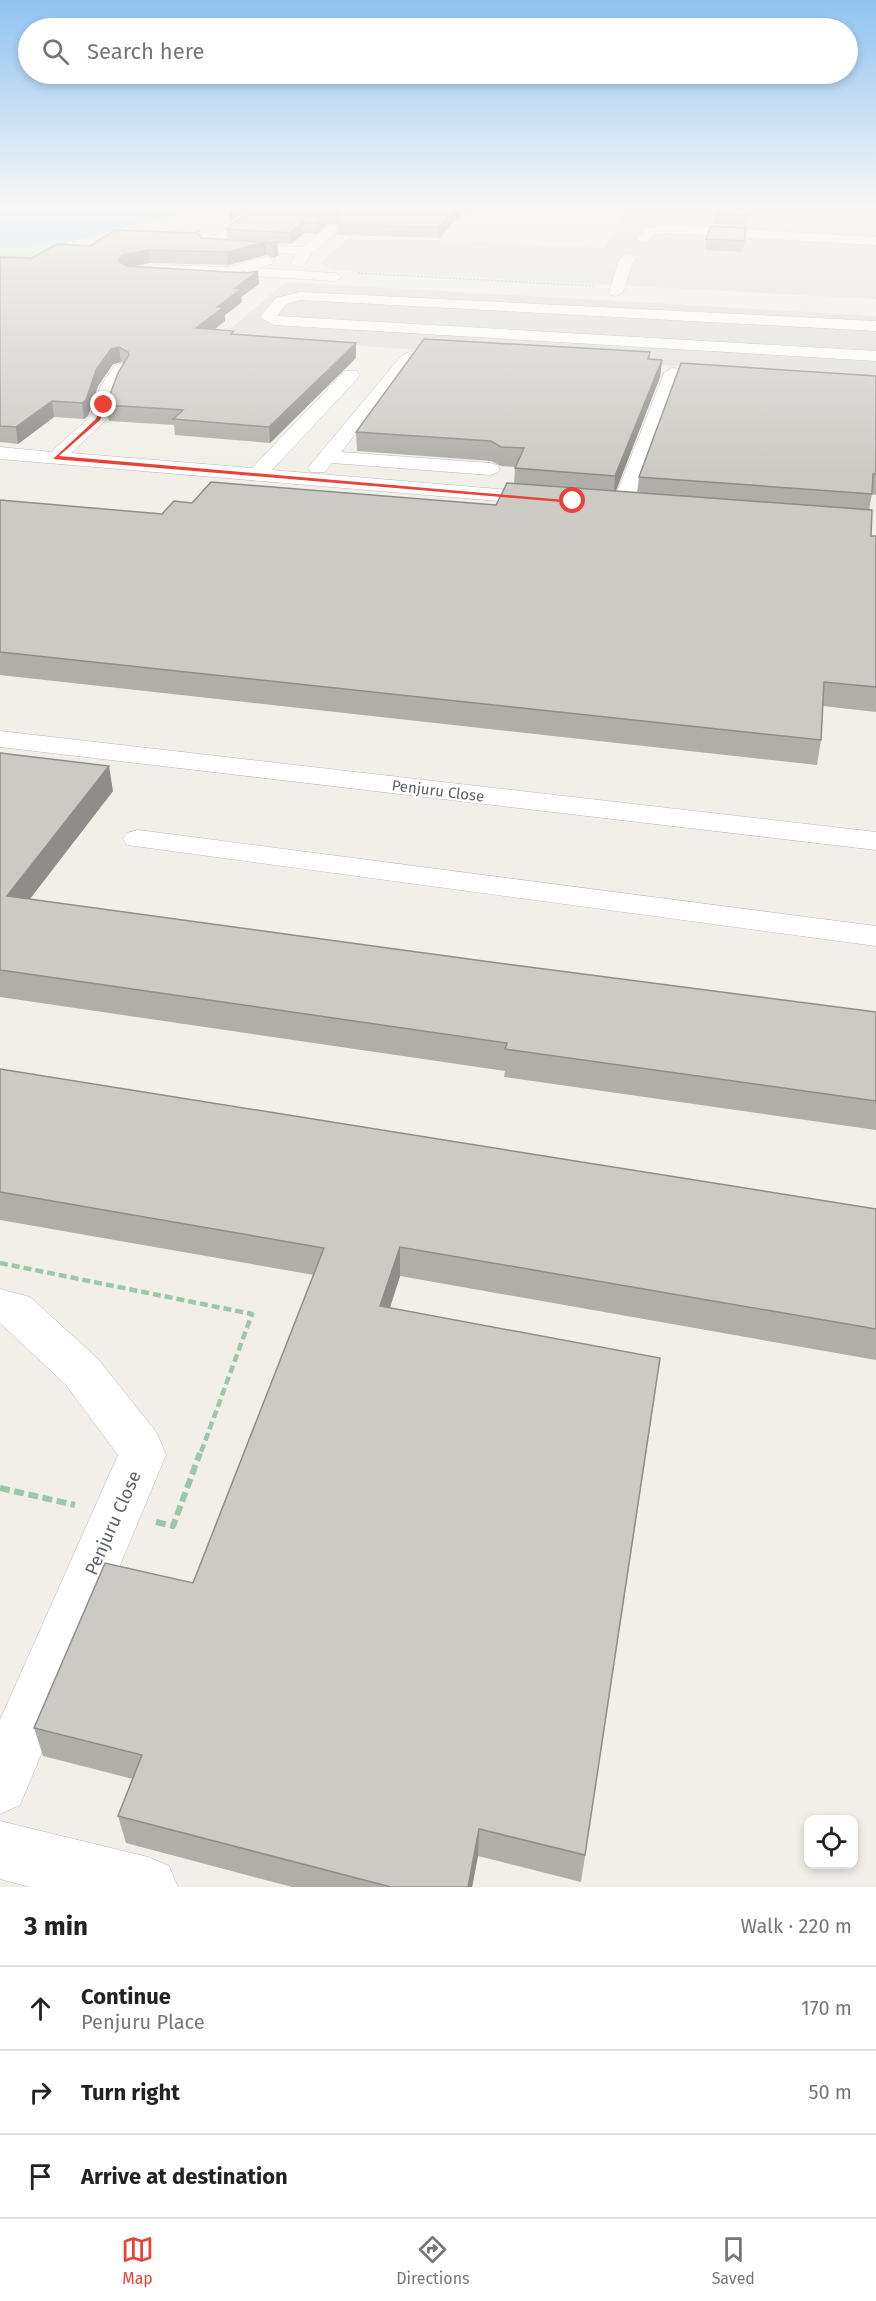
<!DOCTYPE html>
<html lang="en">
<head>
<meta charset="utf-8">
<style>
	:root { --surface:#fff; --page:#f6f6f6; --text:#222; --muted:#767676; --line:#e0e0e0; --accent:#ea4335 }
	body { margin:0; font-family:"Fira Sans",sans-serif; background:var(--page); color:var(--text) }
	.controls { position:absolute; right:18px; bottom:18px; display:grid; overflow:hidden; border-radius:12px; box-shadow:0 3px 9px #0003 }
	.controls button { width:54px; height:54px; display:grid; place-items:center; padding:0; border:0; border-bottom:2px solid var(--line); background:var(--surface); color:var(--text); font:30px sans-serif }
	.stop { position:absolute; width:18px; height:18px; margin:-14px; border:4px solid #ea4335; border-radius:50%; background:#fff }
	.stop.end { background:#ea4335; border-color:#fff; box-shadow:0 2px 6px #0008 }
	.list { margin:0; padding:0; list-style:none }
	h2 { display:flex; justify-content:space-between; align-items:center; height:78px; margin:0; padding:0 24px; font-size:26px }
	h2 small { font-size:20px; font-weight:400; color:var(--muted) }
	.list li { display:grid; grid-template-columns:39px 1fr auto; gap:18px; align-items:center; box-sizing:border-box; height:84px; padding:0 24px; border-top:2px solid var(--line) }
	.list b { display:block; font-size:22px; white-space:nowrap }
	.list p { margin:0; font-size:20px; white-space:nowrap; color:var(--muted) }
	.list em { font-size:20px; font-style:normal; color:var(--muted) }
	.icon { flex:none; width:33px; height:33px; fill:none; stroke:currentColor; stroke-width:2; stroke-linecap:round; stroke-linejoin:round }
	.map { position:relative; flex:none; width:876px; height:1887px; overflow:hidden }
	.search { position:absolute; background:var(--surface); box-shadow:0 3px 9px #0003; left:18px; right:18px; top:18px; height:66px; display:flex; align-items:center; gap:15px; box-sizing:border-box; padding:0 21px; border-radius:33px; color:var(--muted); font-size:22px }
	.sheet { height:330px; background:var(--surface) }
	nav { display:flex; justify-content:space-around; align-items:center; box-sizing:border-box; height:84px; border-top:2px solid var(--line); background:var(--surface); font-size:16px; color:var(--muted) }
	nav a { display:grid; justify-items:center; gap:3px }
	nav .on { color:var(--accent) }
	.map>svg:first-child { display:block }
	.industrial { fill:#e0deda }
	.green { fill:#c5e8c5 }
	.water { fill:#aadaff }
	.lines { fill:none; stroke-linecap:round; stroke-linejoin:round }
	.minor-casing { stroke:#b5b8bc; stroke-width:1 }
	.path-far2 { stroke:#9cc7a9; stroke-width:1.5; stroke-dasharray:2 1.5; stroke-linecap:butt }
	.path-far1 { stroke:#9cc7a9; stroke-width:4.5; stroke-dasharray:8 4; stroke-linecap:butt }
	.path { stroke:#9cc7a9; stroke-width:6; stroke-dasharray:10 4.5; stroke-linecap:butt }
	.minor { fill:#fff; fill-rule:evenodd }
	.wall { fill:#afaea9 }
	.shaded-wall { fill:#8f8d8a }
	.building { fill:#cccac5; stroke:#8f8d8a; stroke-width:1.5 }
	.route { fill:#ea4335 }
	.labels { text-anchor:middle; stroke-width:4.5; stroke-linejoin:round; paint-order:stroke }
	.street-label { font-size:15px; fill:#5f6368; stroke:#fff }
	.near-street-label { font-size:18px; fill:#5f6368; stroke:#fff }
</style>
</head>
<body>
<div class="map">
<svg width="876" height="1887" viewBox="0 0 876 1887">
	<rect width="100%" height="100%" fill="#f1efe8"/>
	<path class="industrial" d="M 627,206 L 876,206 L 876,299 L 332,270 L 320,263 L 351,236 L 604,248 Z
		M 286,282 L 876,316 L 876,379 L 220,337 Z"/>
	<path class="green" d="M 65,243 L 80,247 L 0,262 L 0,247 Z"/>
	<path class="water" d="M 0,206 L 195,206 L 184,213 L 65,243 L 0,247 Z"/>
	<g class="lines">
		<defs>
			<path id="minor" d="M 265,207 L 269,208 L 269,214 L 256,215 L 221,243 L 303,247 L 330,226 L 338,226 L 340,229 L 311,254 L 303,266 L 298,267 L 291,263 L 297,254 L 209,250 L 202,246 L 249,209 Z
				M 667,225 L 876,237 L 876,245 L 667,233 L 654,234 L 648,242 L 643,243 L 637,239 L 646,228 Z
				M 627,254 L 634,258 L 623,292 L 616,296 L 611,295 L 609,292 L 620,258 Z
				M 267,257 L 274,261 L 272,264 L 257,268 L 335,273 L 342,277 L 335,281 L 254,276 L 244,271 L 228,275 L 153,273 L 146,269 L 153,265 L 228,267 Z
				M 300,292 L 876,321 L 876,331 L 300,300 L 286,304 L 277,316 L 876,351 L 876,361 L 274,325 L 260,317 L 276,298 Z
				M 408,353 L 416,358 L 341,452 L 490,463 L 497,465 L 500,469 L 497,473 L 490,475 L 332,463 L 325,472 L 311,472 L 308,468 L 311,464 L 402,355 Z
				M 121,364 L 129,369 L 118,387 L 107,419 L 71,453 L 252,468 L 345,371 L 357,371 L 359,375 L 357,379 L 272,470 L 545,493 L 552,495 L 555,499 L 552,503 L 545,505 L 0,459 L 0,447 L 51,452 L 90,417 L 100,387 L 115,365 Z
				M 672,368 L 722,372 L 730,377 L 722,382 L 678,379 L 632,505 L 629,509 L 615,509 L 612,505 L 664,373 Z
				M 0,731 L 876,832 L 876,850 L 0,747 Z
				M 138,830 L 876,926 L 876,946 L 127,845 L 123,839 L 127,833 Z
				M 0,1289 L 30,1297 L 98,1359 L 157,1433 L 166,1455 L 20,1805 L 0,1814 L 0,1720 L 118,1455 L 66,1385 L 0,1323 Z
				M 0,1821 L 148,1857 L 169,1866 L 178,1887 L 30,1887 L 0,1879 Z"/>
		</defs>
		<use href="#minor" class="minor-casing"/>
		<path class="path-far2" d="M 358,273 L 593,286"/>
		<path class="path-far1" d="M 0,1263 L 252,1314 L 200,1455"/>
		<path class="path" d="M 0,1488 L 75,1505
			M 156,1522 L 173,1526 L 200,1453"/>
		<use href="#minor" class="minor"/>
	</g>
	<path class="wall" d="M 235,206 L 334,206 L 320,209 L 322,210 L 335,209 L 344,206 L 481,206 L 475,212 L 463,212 L 439,238 L 337,235 L 336,224 L 329,224 L 316,234 L 304,233 L 291,244 L 277,243 L 278,255 L 274,258 L 266,255 L 228,265 L 150,263 L 131,266 L 259,284 L 241,297 L 242,302 L 225,315 L 225,321 L 214,330 L 234,334 L 356,343 L 356,358 L 270,443 L 175,435 L 174,425 L 109,421 L 106,405 L 124,364 L 121,362 L 113,364 L 98,386 L 88,416 L 84,419 L 54,417 L 18,444 L 0,442 L 0,257 L 32,258 L 90,246 L 200,236 L 202,238 L 227,239 L 226,229 L 296,207 L 253,206 L 230,221 L 229,210 Z
		M 716,213 L 748,215 L 747,227 L 715,224 Z
		M 746,228 L 743,252 L 705,250 L 706,239 Z
		M 650,352 L 650,359 L 662,360 L 660,377 L 615,491 L 637,493 L 639,477 L 876,376 L 876,495 L 872,494 L 869,510 L 871,536 L 876,536 L 876,712 L 823,706 L 821,740 L 817,765 L 0,675 L 0,500 L 162,514 L 192,503 L 496,505 L 514,484 L 515,467 L 501,466 L 491,461 L 357,451 L 356,432 Z
		M 0,753 L 113,791 L 30,899 L 498,963 L 876,1012 L 876,1130 L 504,1077 L 505,1071 L 0,997 Z
		M 0,1069 L 876,1209 L 876,1360 L 400,1276 L 390,1308 L 656,1388 L 581,1882 L 478,1856 L 472,1887 L 292,1887 L 126,1843 L 118,1816 L 133,1779 L 43,1756 L 34,1728 L 193,1583 L 314,1275 L 0,1220 Z"/>
	<path class="shaded-wall" d="M 236,206 L 253,206 L 230,221 L 229,210 Z
		M 310,206 L 334,206 L 315,210 Z
		M 458,206 L 463,206 L 463,212 L 439,238 L 439,227 Z
		M 475,206 L 481,206 L 475,212 Z
		M 328,213 L 338,213 L 338,224 L 329,224 L 316,234 L 316,223 Z
		M 303,222 L 304,233 L 291,244 L 290,233 Z
		M 266,242 L 266,255 L 228,265 L 227,252 Z
		M 277,243 L 278,255 L 274,258 L 273,246 Z
		M 148,250 L 150,263 L 124,268 L 118,261 L 122,255 Z
		M 258,271 L 259,284 L 241,297 L 242,302 L 225,315 L 225,321 L 197,343 L 196,328 L 235,288 Z
		M 356,343 L 356,358 L 270,443 L 269,427 Z
		M 119,347 L 121,362 L 113,364 L 98,386 L 88,416 L 84,419 L 82,403 L 96,370 L 111,349 Z
		M 662,360 L 660,377 L 614,496 L 615,476 Z
		M 52,401 L 54,417 L 18,444 L 16,427 Z
		M 109,766 L 113,791 L 12,922 L 7,896 Z
		M 400,1247 L 400,1276 L 381,1335 L 380,1306 Z
		M 656,1388 L 581,1882 L 585,1855 Z
		M 479,1829 L 478,1856 L 472,1887 L 468,1887 Z"/>
	<path class="building" d="M 299,206 L 314,206 L 322,210 L 335,209 L 344,206 L 458,206 L 439,227 L 336,224 L 342,218 L 338,213 L 328,213 L 316,223 L 303,222 L 290,233 L 226,229 L 256,207 L 294,208 Z
		M 716,213 L 748,215 L 748,216 Z
		M 711,226 L 746,228 L 744,241 L 706,239 Z
		M 115,230 L 194,233 L 199,230 L 198,234 L 202,238 L 277,243 L 273,246 L 266,242 L 227,252 L 148,250 L 122,255 L 118,261 L 127,266 L 246,273 L 258,271 L 235,288 L 241,289 L 217,307 L 224,307 L 196,328 L 234,331 L 231,334 L 356,343 L 269,427 L 173,419 L 183,410 L 106,405 L 118,373 L 129,355 L 128,352 L 119,347 L 111,349 L 96,370 L 86,400 L 82,403 L 52,401 L 16,427 L 0,426 L 0,257 L 32,258 L 57,244 L 90,246 Z
		M 424,339 L 650,352 L 648,359 L 662,360 L 615,476 L 515,468 L 524,448 L 501,447 L 491,441 L 356,432 Z
		M 681,363 L 876,376 L 876,474 L 873,474 L 872,494 L 639,477 Z
		M 211,482 L 496,505 L 507,483 L 872,510 L 871,536 L 876,536 L 876,687 L 824,682 L 821,740 L 0,652 L 0,500 L 162,514 L 174,501 L 192,503 Z
		M 0,753 L 109,766 L 7,896 L 498,963 L 876,1012 L 876,1101 L 505,1049 L 507,1043 L 0,970 Z
		M 0,1069 L 876,1209 L 876,1329 L 400,1247 L 380,1306 L 660,1358 L 585,1855 L 479,1829 L 468,1887 L 391,1887 L 118,1816 L 142,1755 L 34,1728 L 105,1563 L 193,1583 L 324,1248 L 0,1192 Z"/>
	<linearGradient id="sky" x2="0" y2="1"><stop stop-color="#8fc3f1"/><stop offset="0.44" stop-color="#f9f8f5"/><stop offset="1" stop-color="#f9f8f5" stop-opacity="0"/></linearGradient>
	<rect width="876" height="470" fill="url(#sky)"/>
	<path class="route" d="M 102,403 L 107,405 L 100,420 L 59,456 L 576,501 L 573,503 L 53,459 L 96,419 Z"/>
	<g class="labels">
		<g class="street-label">
			<text transform="translate(438 791) rotate(7)" y="5">Penjuru Close</text>
		</g>
		<g class="near-street-label">
			<text transform="translate(113 1523) rotate(-66)" y="6">Penjuru Close</text>
		</g>
	</g>
</svg>
<div class="controls">
<button><svg class="icon" aria-label="locate" viewBox="0 0 24 24"><circle cx="12" cy="12" r="6"/><path d="M12 2v4M12 18v4M2 12h4M18 12h4"/></svg></button>
</div>
<div class="stop" style="left:573px;top:501px"></div>
<div class="stop end" style="left:104px;top:405px"></div>
<div class="search"><svg class="icon" aria-label="search" viewBox="0 0 24 24"><circle cx="10" cy="10" r="6"/><path d="M15 15l6 6"/></svg>Search here</div>
</div>
<section class="sheet">
<h2>3 min<small>Walk · 220 m</small></h2>
<ul class="list">
<li><svg class="icon" aria-label="ahead" viewBox="0 0 24 24"><path d="M12 20V5M6 11l6-6 6 6"/></svg><div><b>Continue</b><p>Penjuru Place</p></div><em>170 m</em></li>
<li><svg class="icon" aria-label="right" viewBox="0 0 24 24"><path d="M7 20v-9h11M14 6l5 5-5 5"/></svg><div><b>Turn right</b></div><em>50 m</em></li>
<li><svg class="icon" aria-label="arrive" viewBox="0 0 24 24"><path d="M6 21V4h12l-3 4 3 4H6"/></svg><div><b>Arrive at destination</b></div></li>
</ul>
</section>
<nav>
<a class="on"><svg class="icon" aria-label="map" viewBox="0 0 24 24"><path d="M3 6l6-2 6 2 6-2v14l-6 2-6-2-6 2zM9 4v14M15 6v14"/></svg>Map</a>
<a><svg class="icon" aria-label="directions" viewBox="0 0 24 24"><path d="M12 3l9 9-9 9-9-9zM9 14v-3h6M13 9l2 2-2 2"/></svg>Directions</a>
<a><svg class="icon" aria-label="saved" viewBox="0 0 24 24"><path d="M7 4h10v16l-5-4-5 4z"/></svg>Saved</a>
</nav>
</body>
</html>
